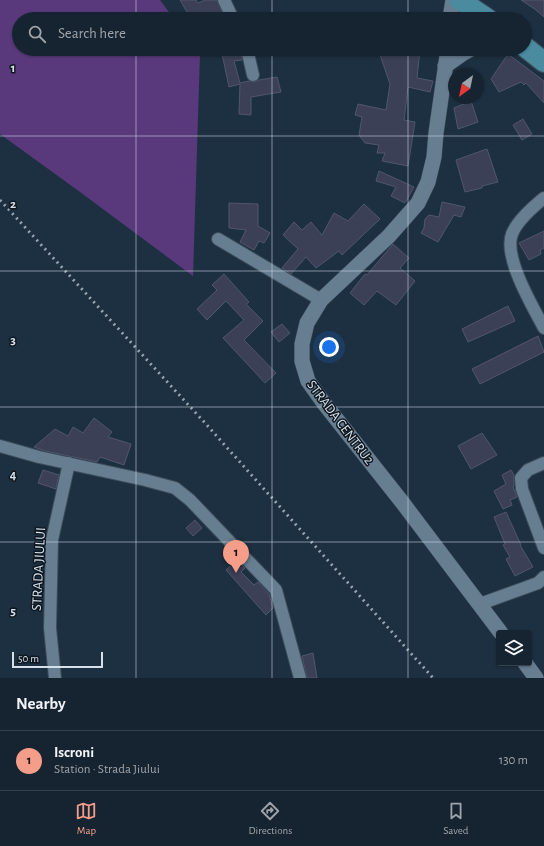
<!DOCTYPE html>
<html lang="en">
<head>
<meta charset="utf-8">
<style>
	:root { --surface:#162431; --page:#1f2c39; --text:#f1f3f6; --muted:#9ea4ab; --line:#35414d; --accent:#f49e8a }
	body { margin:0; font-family:"Alegreya Sans",sans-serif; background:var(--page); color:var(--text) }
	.controls { position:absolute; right:12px; bottom:12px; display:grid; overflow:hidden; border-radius:4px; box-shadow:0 1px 3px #0004 }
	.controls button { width:36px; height:36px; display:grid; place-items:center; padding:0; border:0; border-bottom:1px solid var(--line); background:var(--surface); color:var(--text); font:20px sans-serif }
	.compass { position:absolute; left:448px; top:68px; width:36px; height:36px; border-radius:50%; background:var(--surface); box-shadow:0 1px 3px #0004; rotate:213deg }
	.scale { position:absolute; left:12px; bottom:10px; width:91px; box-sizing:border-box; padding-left:4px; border:2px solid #d4e0eb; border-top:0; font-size:11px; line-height:14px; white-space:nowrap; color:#d4e0eb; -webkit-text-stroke:3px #0f171f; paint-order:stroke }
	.you { position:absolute; left:329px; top:347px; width:14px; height:14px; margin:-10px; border:3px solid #fff; border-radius:50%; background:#1a73e8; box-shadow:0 0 0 6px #1a73e833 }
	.badge { display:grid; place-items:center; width:26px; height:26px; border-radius:50%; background:var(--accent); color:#111; font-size:13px; font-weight:700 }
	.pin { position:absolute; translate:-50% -33px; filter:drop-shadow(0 1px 2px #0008) }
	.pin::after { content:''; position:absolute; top:21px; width:14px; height:12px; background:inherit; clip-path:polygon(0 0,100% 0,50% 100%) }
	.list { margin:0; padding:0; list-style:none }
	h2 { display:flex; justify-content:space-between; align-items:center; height:52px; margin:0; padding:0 16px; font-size:17px }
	h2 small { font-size:13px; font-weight:400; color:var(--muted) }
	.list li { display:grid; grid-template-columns:26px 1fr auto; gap:12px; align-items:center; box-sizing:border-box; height:60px; padding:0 16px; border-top:1px solid var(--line) }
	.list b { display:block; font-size:15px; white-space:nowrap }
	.list p { margin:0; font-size:13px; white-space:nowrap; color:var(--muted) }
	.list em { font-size:13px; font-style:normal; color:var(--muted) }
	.icon { flex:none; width:22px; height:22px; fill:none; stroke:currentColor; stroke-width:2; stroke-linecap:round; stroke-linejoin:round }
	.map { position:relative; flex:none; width:544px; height:678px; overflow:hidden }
	.search { position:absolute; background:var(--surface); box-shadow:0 1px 3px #0004; left:12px; right:12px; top:12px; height:44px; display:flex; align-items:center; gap:10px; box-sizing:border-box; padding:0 14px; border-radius:22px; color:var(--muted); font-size:15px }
	.sheet { height:112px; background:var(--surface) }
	nav { display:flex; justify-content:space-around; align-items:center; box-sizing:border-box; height:56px; border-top:1px solid var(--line); background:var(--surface); font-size:11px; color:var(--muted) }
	nav a { display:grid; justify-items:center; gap:2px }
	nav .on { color:var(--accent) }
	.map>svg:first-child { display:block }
	.green { fill:#59397b }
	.building { fill:#3b4056; stroke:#50566d }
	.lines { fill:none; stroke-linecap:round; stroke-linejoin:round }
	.minor-casing { stroke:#3b4c5a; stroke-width:14 }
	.tertiary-casing { stroke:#3b4c5a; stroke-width:16 }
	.primary-casing { stroke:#3b4c5a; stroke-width:22 }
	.minor { stroke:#677d90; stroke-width:12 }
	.tertiary { stroke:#677d90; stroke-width:15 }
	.primary { stroke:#4b8b9f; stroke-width:20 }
	.rail { stroke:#96a4b1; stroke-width:3; stroke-dasharray:2 4; stroke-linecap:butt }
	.grid { fill:none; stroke:#d4e0eb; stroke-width:1; stroke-opacity:0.55 }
	.labels { text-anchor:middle; stroke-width:3; stroke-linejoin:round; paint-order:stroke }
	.street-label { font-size:14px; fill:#d4e0eb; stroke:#0f171f }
	.grid-label { font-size:13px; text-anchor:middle; font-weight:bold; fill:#d4e0eb; stroke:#0f171f; stroke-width:3; stroke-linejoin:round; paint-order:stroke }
</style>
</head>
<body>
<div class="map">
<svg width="544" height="678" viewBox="0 0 544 678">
	<rect width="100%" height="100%" fill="#1d3041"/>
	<path class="green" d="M 0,0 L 160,0 L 174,19 L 19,19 L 19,49 L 196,49 L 200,54 L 193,276 L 80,192 L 0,134 Z"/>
	<path class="building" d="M 180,0 L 196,0 L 198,3 L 205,0 L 217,0 L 225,19 L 191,19 Z
		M 521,0 L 544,0 L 544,17 L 536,10 Z
		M 221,49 L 240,49 L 242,60 L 234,61 L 240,83 L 249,81 L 254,82 L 259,80 L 277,77 L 281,92 L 251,97 L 251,115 L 239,114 L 240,84 L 229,87 Z
		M 378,49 L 420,49 L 417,78 L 433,81 L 430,92 L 408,87 L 404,120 L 415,122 L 408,166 L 382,161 L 385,153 L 377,153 L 379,145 L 365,143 L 359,135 L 362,117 L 355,115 L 358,104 L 386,110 L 390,84 Z
		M 508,54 L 544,81 L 544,103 L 526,83 L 524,85 L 521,82 L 499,92 L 491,79 Z
		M 471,101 L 478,122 L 458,129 L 454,108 Z
		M 523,119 L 532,134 L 522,140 L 513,125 Z
		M 487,149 L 498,182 L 482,186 L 482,188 L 465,192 L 456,160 Z
		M 379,171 L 414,187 L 405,203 L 391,196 L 396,187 L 376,181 Z
		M 442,202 L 465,207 L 461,217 L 454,215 L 438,242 L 421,233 L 424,228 L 425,219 L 429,215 L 439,217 Z
		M 229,203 L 258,204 L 258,226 L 270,233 L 264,243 L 259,241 L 254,250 L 240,242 L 246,230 L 229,228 Z
		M 364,204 L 380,219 L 342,255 L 339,251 L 316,268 L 306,257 L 291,274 L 282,268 L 298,249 L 283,235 L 294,222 L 302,230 L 311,222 L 322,235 L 334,213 L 348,221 Z
		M 544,231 L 544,248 L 540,250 L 541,254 L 529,260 L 519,243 Z
		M 393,244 L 409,258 L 400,268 L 415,281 L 396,305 L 377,291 L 364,305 L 350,293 L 365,274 L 367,275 Z
		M 224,274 L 249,302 L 246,304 L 263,321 L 244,340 L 276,373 L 265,383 L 223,338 L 244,320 L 226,301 L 207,320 L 197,309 L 217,290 L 212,285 Z
		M 508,306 L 515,321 L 468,342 L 462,329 Z
		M 282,324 L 290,333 L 279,342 L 271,332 Z
		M 538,336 L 544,352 L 480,384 L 472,369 Z
		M 94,418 L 112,432 L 108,437 L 131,444 L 124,465 L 100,457 L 97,462 L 45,451 L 34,447 L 55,429 L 68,436 L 73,427 L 83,433 Z
		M 482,433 L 497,455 L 471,469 L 458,446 Z
		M 43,470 L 59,475 L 56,489 L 38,483 Z
		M 511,470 L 514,475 L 514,486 L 513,487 L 517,497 L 510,500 L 512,505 L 503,509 L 494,491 L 506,484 L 502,475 Z
		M 506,512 L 521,545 L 520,545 L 533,567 L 515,576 L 506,559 L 510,557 L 503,545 L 505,544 L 494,517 Z
		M 195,520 L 202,528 L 193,536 L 186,528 Z
		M 237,560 L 245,568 L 241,572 L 254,585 L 258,582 L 269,594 L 273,608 L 266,615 L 226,570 Z
		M 313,653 L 317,678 L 307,678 L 302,656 Z"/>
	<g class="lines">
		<defs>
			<path id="minor" d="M 224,0 L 233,19
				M 247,49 L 253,75
				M 544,198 C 533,207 517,221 512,234 C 503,257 533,307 544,328
				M 218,239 L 321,300
				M 0,446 L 39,457 L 145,480 L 175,488 L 190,500 L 276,590 L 300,678
				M 544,463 L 528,470 L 521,478 L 522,489 L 544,548
				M 480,604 L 538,583 L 544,577
				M 55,678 L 50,628 L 52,540 L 69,463"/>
			<path id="tertiary" d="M 450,19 L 453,0
				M 448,49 L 436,133 L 434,157 L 428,182 L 418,203 L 389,236 L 321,300 L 307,323 L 302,344 L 302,361 L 308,381 L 323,402 L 402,502 L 501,633
				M 445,66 L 462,54 L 471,49
				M 525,663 L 536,678"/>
			<path id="primary" d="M 460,0 L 488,19
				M 525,47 L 544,62"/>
		</defs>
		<use href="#minor" class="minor-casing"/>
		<use href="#tertiary" class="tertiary-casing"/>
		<use href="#primary" class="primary-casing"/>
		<use href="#minor" class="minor"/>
		<use href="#tertiary" class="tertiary"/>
		<use href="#primary" class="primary"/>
		<path class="rail" d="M 0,200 L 205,423 L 433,678"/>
	</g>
	<path class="grid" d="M 136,0 L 136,19M 272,0 L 272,19M 408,0 L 408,19M 136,49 L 136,678M 272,49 L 272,678M 408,49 L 408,678M 0,136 L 544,136M 0,271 L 544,271M 0,407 L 544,407M 0,542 L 544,542"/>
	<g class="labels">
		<g class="street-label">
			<text transform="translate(341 422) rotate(53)" y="5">STRADA CENTRU2</text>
			<text transform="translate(38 569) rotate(-87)" y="5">STRADA JIULUI</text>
		</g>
	</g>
	<g class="grid-label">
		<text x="13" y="72">1</text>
		<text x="13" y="208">2</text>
		<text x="13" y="344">3</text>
		<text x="13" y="479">4</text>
		<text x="13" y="615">5</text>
	</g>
</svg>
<div class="controls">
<button><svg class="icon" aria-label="layers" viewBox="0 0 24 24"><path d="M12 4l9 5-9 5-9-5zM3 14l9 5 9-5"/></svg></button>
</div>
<svg class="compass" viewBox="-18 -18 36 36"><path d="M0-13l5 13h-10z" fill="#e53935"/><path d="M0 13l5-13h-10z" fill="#9ea4ab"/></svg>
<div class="scale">50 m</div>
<div class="you"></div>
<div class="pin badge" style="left:236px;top:573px">1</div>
<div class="search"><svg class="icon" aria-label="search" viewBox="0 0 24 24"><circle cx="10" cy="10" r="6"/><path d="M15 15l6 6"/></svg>Search here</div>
</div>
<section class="sheet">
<h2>Nearby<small></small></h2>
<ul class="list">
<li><span class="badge">1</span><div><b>Iscroni</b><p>Station · Strada Jiului</p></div><em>130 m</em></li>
</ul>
</section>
<nav>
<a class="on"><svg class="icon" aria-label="map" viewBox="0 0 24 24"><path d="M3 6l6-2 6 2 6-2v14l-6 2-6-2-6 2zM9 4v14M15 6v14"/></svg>Map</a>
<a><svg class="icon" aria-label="directions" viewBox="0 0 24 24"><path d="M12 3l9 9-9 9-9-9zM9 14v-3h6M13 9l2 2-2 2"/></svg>Directions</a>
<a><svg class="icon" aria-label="saved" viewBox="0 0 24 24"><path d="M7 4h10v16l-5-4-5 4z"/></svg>Saved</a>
</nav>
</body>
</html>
